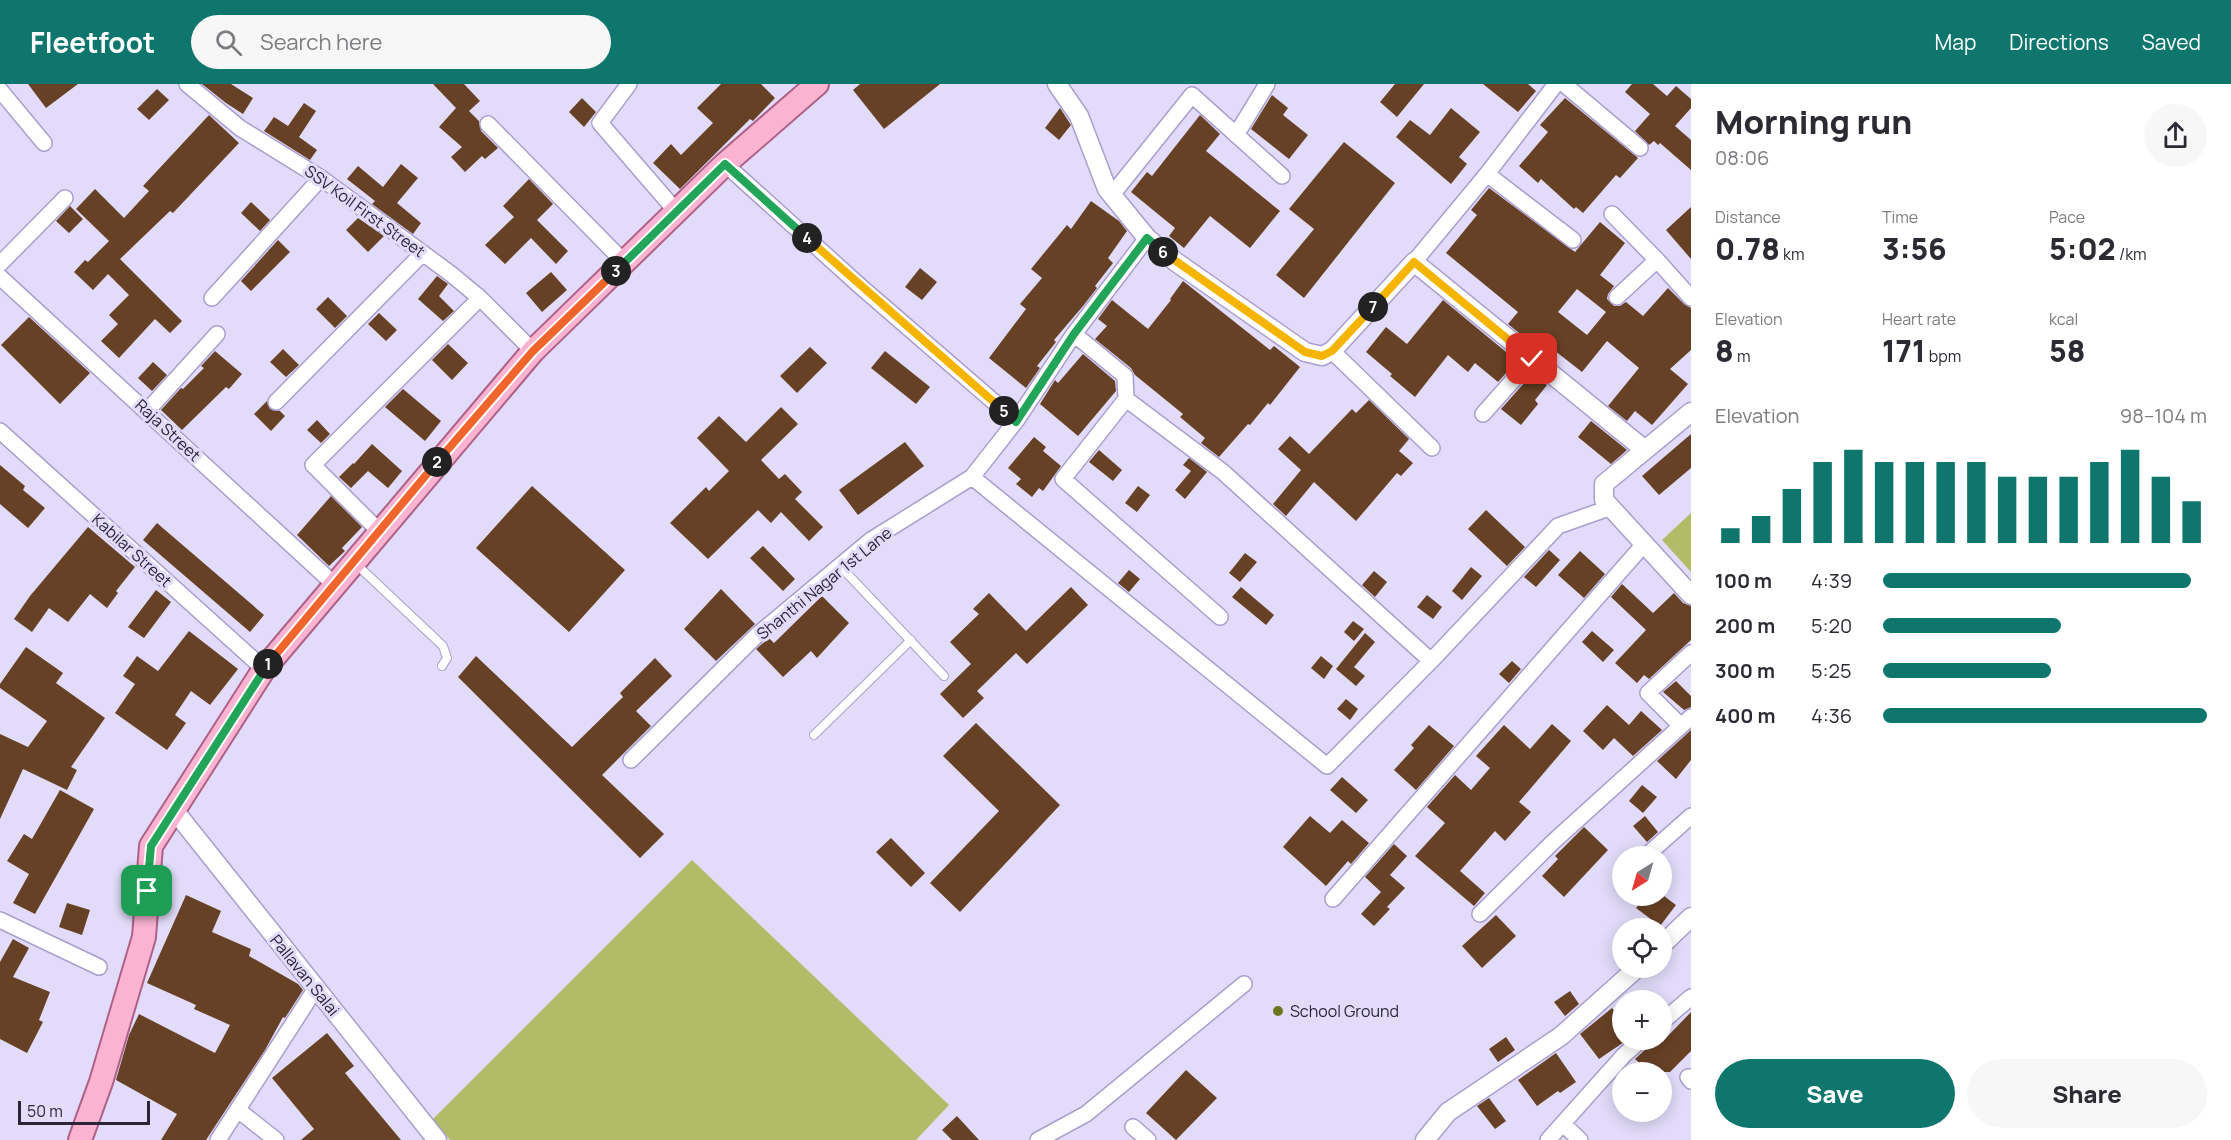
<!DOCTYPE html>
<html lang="en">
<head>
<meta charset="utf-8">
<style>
  body { margin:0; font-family:Manrope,sans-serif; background:#f7f7f7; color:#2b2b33; height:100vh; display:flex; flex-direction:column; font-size:22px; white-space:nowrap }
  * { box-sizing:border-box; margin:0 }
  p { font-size:20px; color:#7c7c81 }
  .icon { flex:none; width:33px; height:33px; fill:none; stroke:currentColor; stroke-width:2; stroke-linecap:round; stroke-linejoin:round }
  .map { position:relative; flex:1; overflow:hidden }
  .side { display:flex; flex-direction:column; background:#fff; width:540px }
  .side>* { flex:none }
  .needle { width:39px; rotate:217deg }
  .buttons { position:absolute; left:1612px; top:762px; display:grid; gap:12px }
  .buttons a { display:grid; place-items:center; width:60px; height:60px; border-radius:50%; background:#fff; box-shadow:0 3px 15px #0003; font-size:30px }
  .scale { position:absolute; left:18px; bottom:15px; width:132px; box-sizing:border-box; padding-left:6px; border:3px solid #2a2537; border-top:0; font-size:16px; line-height:21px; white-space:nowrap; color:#2a2537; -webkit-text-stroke:4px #e2dcfa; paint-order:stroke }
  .pin { position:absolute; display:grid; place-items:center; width:51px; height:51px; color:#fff; margin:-26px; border-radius:12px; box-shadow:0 3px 9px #0006 }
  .km { position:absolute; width:30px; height:30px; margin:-15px; border-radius:50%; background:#222; color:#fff; font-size:16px; line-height:30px; text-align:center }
  .round { display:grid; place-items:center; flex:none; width:63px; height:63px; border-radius:32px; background:#f7f7f7 }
  .summary { display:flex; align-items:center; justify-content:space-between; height:102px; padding:0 24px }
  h1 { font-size:33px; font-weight:800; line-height:45px }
  .figures { display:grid; grid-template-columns:repeat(3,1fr); gap:9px; height:102px; padding:6px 24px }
  .figures div { display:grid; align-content:center }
  .figures b { font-size:30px; font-weight:800 }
  .figures small { font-size:16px; font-weight:400 }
  .figures p { font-size:16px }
  .chart { height:168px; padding:12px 24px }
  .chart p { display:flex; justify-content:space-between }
  .chart svg { width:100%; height:108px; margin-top:6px; stroke:#0f766e; stroke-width:6 }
  .cta { display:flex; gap:12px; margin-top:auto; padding:12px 24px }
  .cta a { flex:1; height:69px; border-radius:36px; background:#0f766e; color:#fff; font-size:24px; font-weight:800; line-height:69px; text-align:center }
  .cta a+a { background:#f7f7f7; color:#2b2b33 }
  ul { padding:0 24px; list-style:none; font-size:20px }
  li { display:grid; grid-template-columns:96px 72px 1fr; align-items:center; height:45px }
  li i { height:15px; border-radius:8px; background:#0f766e }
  header { display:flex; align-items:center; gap:36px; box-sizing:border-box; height:84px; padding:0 30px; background:#0f766e; color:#fff }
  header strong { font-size:28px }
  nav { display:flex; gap:33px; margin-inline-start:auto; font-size:21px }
  .search { width:420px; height:54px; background:#f7f7f7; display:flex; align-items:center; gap:15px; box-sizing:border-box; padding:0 21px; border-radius:33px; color:#7c7c81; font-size:22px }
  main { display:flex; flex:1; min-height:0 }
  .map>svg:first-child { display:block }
  .green { fill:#b1bc69 }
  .building { fill:#674125; fill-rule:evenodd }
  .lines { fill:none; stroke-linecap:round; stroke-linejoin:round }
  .service-casing { stroke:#a99ecd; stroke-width:10 }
  .minor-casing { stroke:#a99ecd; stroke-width:18 }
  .tertiary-casing { stroke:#a99ecd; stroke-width:21 }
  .primary-casing { stroke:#af6087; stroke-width:26 }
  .service { stroke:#fff; stroke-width:8 }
  .minor { stroke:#fff; stroke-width:15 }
  .tertiary { stroke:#fff; stroke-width:18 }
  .primary { stroke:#fab3d1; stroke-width:22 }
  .split-1-casing { stroke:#fff; stroke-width:12 }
  .split-2-casing { stroke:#fff; stroke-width:12 }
  .split-3-casing { stroke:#fff; stroke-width:12 }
  .split-4-casing { stroke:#fff; stroke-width:12 }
  .split-5-casing { stroke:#fff; stroke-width:12 }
  .split-6-casing { stroke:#fff; stroke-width:12 }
  .split-7-casing { stroke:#fff; stroke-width:12 }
  .split-8-casing { stroke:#fff; stroke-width:12 }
  .split-1 { stroke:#22a559; stroke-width:8 }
  .split-2 { stroke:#f0652b; stroke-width:8 }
  .split-3 { stroke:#f0652b; stroke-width:8 }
  .split-4 { stroke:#22a559; stroke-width:8 }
  .split-5 { stroke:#f5b400; stroke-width:8 }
  .split-6 { stroke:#22a559; stroke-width:8 }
  .split-7 { stroke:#f5b400; stroke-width:8 }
  .split-8 { stroke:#f5b400; stroke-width:8 }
  .poi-dot { fill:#6c751f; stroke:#e2dcfa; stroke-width:2 }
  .labels { text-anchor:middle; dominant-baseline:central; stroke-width:6; stroke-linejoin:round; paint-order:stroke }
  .street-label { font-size:16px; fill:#2a2537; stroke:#e2dcfa }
  .poi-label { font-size:16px; fill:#2a2537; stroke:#e2dcfa; text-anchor:start }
</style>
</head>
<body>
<header>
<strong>Fleetfoot</strong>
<div class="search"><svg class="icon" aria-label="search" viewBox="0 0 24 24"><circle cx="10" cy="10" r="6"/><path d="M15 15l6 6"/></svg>Search here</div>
<nav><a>Map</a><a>Directions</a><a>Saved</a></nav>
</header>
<main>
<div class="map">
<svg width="1691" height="1056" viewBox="0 0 1691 1056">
  <rect width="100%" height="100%" fill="#e2dcfa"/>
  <path class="green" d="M1691,429v59l-29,-32z
    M692,776l257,245 -33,35h-466l-17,-21z"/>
  <path class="building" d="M28,0h50l-32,24z
    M202,0h29l22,14 -10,16 -17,-11z
    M433,0h31l16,17 -11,10 10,10 2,10 17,17 -13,11 -3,-3 -17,16 -14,-15 11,-10 -23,-20 17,-19z
    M721,0h40l14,14 -22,23 -3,-2 -70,70 -27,-26 18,-19 10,11 32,-32 -16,-15z
    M860,0h80l-56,45 -31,-39z
    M1395,0h29l-27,33 -17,-15z
    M1483,0h45l8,7 -18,21z
    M1632,0h21l14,12 9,-10 15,13v9l-16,18 16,14v30l-31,-27 -2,2 -4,-4 -5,4 -14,-14 15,-17 -25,-22z
    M157,5l12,11 -20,20 -12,-11z
    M1272,11l16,13 -5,7 25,20 -19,24 -38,-30z
    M582,14l14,14 -12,15 -15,-15z
    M1565,14l73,60 -18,20 -4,-3 -33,38 -7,-6 -2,2 -33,-30 -3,4 -19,-17 29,-34 -8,-7z
    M304,19l12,8 -17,26 18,13 -7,10 -46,-29 10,-14 14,9z
    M1060,24l11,17 -12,15 -14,-12z
    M1451,24l29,24 -21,25 8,7 -16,20 -55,-47 14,-17 20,15z
    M209,31l30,28 -66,70 -3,-2 -50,48 62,62 -12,12 -15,-14 -36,39 -18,-17 17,-17 -9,-9 20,-20 -21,-21 -15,16 -19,-18 11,-12 3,2 21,-21 -33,-32 19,-20 29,29 25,-27 -6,-5z
    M1200,31l20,19 -14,17 74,60 -30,37 -40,-32 -26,32 -15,-12 6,-8 -44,-36 16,-20 5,4z
    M1344,58l51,41 -91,115 -28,-23 38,-46 -25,-20z
    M401,80l17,14 -21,25 24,20 -8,11 -41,-30 3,-3 -28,-22 11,-13 25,21z
    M529,95l24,25 -16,16 31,31 -12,13 -25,-26 -26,26 -20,-19 29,-28 -11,-11z
    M1489,104l86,64 25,-30 25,21 -25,32 14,11 -6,8 -1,5 7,7h6l6,-4 17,14 25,-28 16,16 7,4v42l-21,19 18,15 -36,41 -17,-14 -8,10 -19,-15 31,-38 -32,-27 -25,31 -46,-36 -5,7 -23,-19 10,-12 -72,-59 31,-38 -6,-5zM1577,205l29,23 -19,23 -29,-23z
    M1091,117l28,20 8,10 -19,27 5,5 -18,23 2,2 -14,18 -29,34 2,2 -19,24 3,2 -14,20 -37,-30 37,-49 -6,-5 22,-26 -11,-9 36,-44 4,4z
    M251,118l19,18 -10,11 -19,-18z
    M70,122l13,13 -14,14 -13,-12z
    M1691,123v52l-25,-29z
    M358,134l26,18 -16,16 -22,-22z
    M278,156l12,12 -39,39 -10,-10z
    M920,184l17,14 -15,18 -17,-13z
    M551,188l16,18 -25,22 -16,-19z
    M437,192l11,8 -9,12 15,15 -11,10 -25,-22z
    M1183,197l87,69 4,-4 26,21 -30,38 -2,-2 -18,22 -2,-1 -29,33 -18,-14 4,-5 -25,-21 3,-3 -48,-39 -4,-7 -36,-29 12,-13 -9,-7 14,-19 36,29 23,-29 -1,-1z
    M328,213l19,19 -12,12 -19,-19z
    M1443,216l74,61 -19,21 -23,-19 -7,9 -20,-17 -33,42 -25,-21 2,-2 -26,-22 20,-25 21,17z
    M379,229l18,17 -11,11 -18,-17z
    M29,233l61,56 -30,31 -59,-59z
    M448,260l20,19 -16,17 -20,-20z
    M810,263l17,16 -30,30 -17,-17z
    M283,265l16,16 -13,12 -16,-15z
    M215,267l27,23 -13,15 -3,-2 -44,43 -21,-20 20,-22 2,1 21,-21 -3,-2z
    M885,267l45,36 -14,17 -45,-36z
    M1083,270l32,27 1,10 -38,45 -38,-32 15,-24 3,3z
    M153,278l14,13 -15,16 -14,-13z
    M1533,289l14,12 -12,15 3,4 -17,21 -20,-16z
    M403,305l38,32 -16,20 -40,-34z
    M1369,316l40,39 -10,12 14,12 -12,13 -4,-3 -41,48 -42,-39 -28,34 -13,-12 28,-34 -23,-21 12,-13 19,18 43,-45 4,4z
    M267,317l3,8 10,2 5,5 -14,15 -17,-17z
    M781,323l17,17 -37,36 18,19 6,-5 17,18 -7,7 28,28 -14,14 -28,-29 -10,11 -13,-13 -50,49 -38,-36 36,-36 3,4 20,-20 -32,-33 22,-22 27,26z
    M317,336l13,14 -9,9 -14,-13z
    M1591,337l36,29 -16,14 -33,-27z
    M1691,350v34l-32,27 -17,-19z
    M1034,353l12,10 -3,4 18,15 -18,25 -4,-3 -7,9 -16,-13 5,-5 -13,-11z
    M905,358l19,24 -66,49 -19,-25z
    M372,360l30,27 -14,17 -20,-17 -17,17 -12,-11 14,-14 1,1z
    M1099,366l23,20 -9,11 -24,-19z
    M1189,374l18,14 -22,27 -10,-9 16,-19 -8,-6z
    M0,381l25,21 -2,4 22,18 -17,20 -28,-24z
    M532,402l93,84 -56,62 -93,-84z
    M1138,402l12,9 -13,17 -12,-9z
    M331,412l31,31 -20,21 3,3 -16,15 -32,-31z
    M1486,426l39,37 -18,19 -39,-37z
    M157,439l107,92 -14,17 -107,-92z
    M88,443l47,40 -19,24 2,2 -11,15 -17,-14 -22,28 -19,-14 -17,24 -18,-13 16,-23z
    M763,462l32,33 -12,12 -33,-33z
    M1549,466l11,10 -24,27 -12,-10z
    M1580,467l25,23 -21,24 -26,-23z
    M1245,469l12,9 -17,20 -11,-9z
    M1471,483l11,9 -20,24 -10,-9z
    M1129,486l11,9 -11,13 -11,-9z
    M1374,487l13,11 -12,15 -13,-12z
    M1622,500l31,29 21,-20 9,10 8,3v34l-42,39 -5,-4 -7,8 -22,-20 31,-33 -35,-33z
    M1071,503l17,18 -61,59 -11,-11 -39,38 7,7 -21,20 -23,-24 31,-30 -21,-22 29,-28 -6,-5 16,-16 37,38z
    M1241,503l33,28 -8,10 -34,-28z
    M721,505l34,35 -39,37 -32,-32z
    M156,506l15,12 -27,36 -16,-11z
    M1427,511l15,12 -9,12 -16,-12z
    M822,512l27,27 -32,35 -6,-7 -28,26 -27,-28 13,-11 5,5z
    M1353,537l11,8 -10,12 -10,-9z
    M189,547l49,38 -28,36 -19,-14 -16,24 11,8 -19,27 -52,-37 20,-29 -12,-8 14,-20 21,15z
    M1592,547l22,19 -11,12 -21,-20z
    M1365,549l10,9 -21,25 11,9 -9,10 -20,-17z
    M26,563l37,26 -7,10 49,35 -34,49 6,3 -10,20 -44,-21 -23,50v-85l28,13 19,-26 -47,-33v-4z
    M476,572l96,91 51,-50 -3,-4 35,-35 17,18 -36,35 15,15 -49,49 62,59 -24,24 -182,-181z
    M1321,572l12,10 -9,13 -13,-11z
    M1512,577l9,8 -12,14 -10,-9z
    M1676,597l15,15v11l-7,3 -21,-18z
    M1346,615l12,10 -8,11 -13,-11z
    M1607,621l22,20 12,-14 21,19 -29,26 -19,-18 -11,12 -20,-19z
    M976,639l84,82 -100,107 -30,-29 69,-72 -56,-55z
    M1552,640l19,17 -52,61 12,10 -26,29 -10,-10 -35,40 25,22 -11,13 -59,-50 30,-33 -18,-16 28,-32 16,15 19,-22 -14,-12 28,-31 26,24z
    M1429,641l25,21 -38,44 -22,-20 20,-22 -3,-3z
    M1691,646v30l-15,19 -19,-18z
    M1342,693l26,23 -12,13 -26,-23z
    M1642,701l15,12 -14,16 -14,-12z
    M60,706l34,19 -59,105 -22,-11 16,-29 -22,-13 17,-27 8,5z
    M1310,732l20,17 12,-13 27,23 -18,21 -3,-3 -22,25 -43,-39z
    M1645,732l13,16 -11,10 -14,-16z
    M1584,743l24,23 -44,47 -22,-21 16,-17 -3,-3z
    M891,754l34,35 -14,14 -35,-35z
    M1394,760l13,12 -17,19 15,13 -18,19 3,2 -16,17 -13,-12 20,-22 -16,-15z
    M186,811l35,16 -9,21 39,17 -2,7 49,28 5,6 -18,28 -2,-1 -18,33 -59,90h-45l16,-26 -61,-34 13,-45 10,-21 76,39 15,-28 -36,-16 2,-4 -49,-22z
    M1646,812h18l12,9 -16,21 -24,-18z
    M67,819l23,7 -8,25 -23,-8z
    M1496,831l20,21 -34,32 -20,-22z
    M13,855l16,9 -16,29 37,15 -11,28 4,2 -16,31 -27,-14v-77z
    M1570,907l9,13 -14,12 -11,-14z
    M1612,924l11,14v18h4l-28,19 -19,-25z
    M1691,928v39l-21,21h-21l-14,-13 13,-12 3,-7h13z
    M327,949l27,33 -9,7 56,67h-100l13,-11 -42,-51z
    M1506,953l9,13 -17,12 -9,-13z
    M1556,969l20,29 -16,11 -2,-2 -21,15 -19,-26z
    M1186,986l31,28 -41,42 -30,-27z
    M1489,1014l17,23 -11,8 -18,-23z
    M957,1032l22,24h-27l-10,-10z"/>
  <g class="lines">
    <g class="service-casing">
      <path id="service" d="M355,479l88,83 4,12 -5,8
        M840,482l104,110
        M814,651l97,-95"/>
    </g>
    <g class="minor-casing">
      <path id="minor" d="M187,0l53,44 81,50 130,96 29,24 53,53
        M629,0l-29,39 76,88
        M1564,0l76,64
        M0,6l44,53
        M488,40l137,139
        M1236,51l31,-51
        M725,80l135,122 156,135
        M1487,90l86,66
        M1111,112l81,-101 90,81
        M1612,130l45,46
        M1414,178l73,-88 69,-90
        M0,180l65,-66
        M0,193l335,308
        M1617,213l40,-37 34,38
        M212,214l109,-120
        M1074,250l51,42 1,23 -63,80 157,138
        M1332,267l100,97
        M1126,315l97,73 208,189
        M276,318l147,-149
        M147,327l70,-77
        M1483,330l49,-55
        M0,347l264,238
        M972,393l355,289 104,-105 127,-135 51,-18
        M379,447l-66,-66 167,-167
        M1681,642l-33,-33 43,-40
        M631,676l125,-124 115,-96 101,-63 44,-56 58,-87 73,-96
        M1646,772l45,-40
        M1333,815l312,-356
        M1480,830l73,-72 138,-125
        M0,836l99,47
        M1662,938l29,-25
        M1688,993l3,4
        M238,1026l38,30
        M1563,1040l17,16
        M1133,1043l15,13
        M218,1056l98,-152
        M1038,1056l48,-26 158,-130
        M1548,1056l76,-85 17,-15"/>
    </g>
    <g class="tertiary-casing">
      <path id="tertiary" d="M1057,0l22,32 28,73 40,49 29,24 129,90 17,4 10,-5 82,-89 231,188
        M1691,328l-87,72v16l87,95
        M174,726l263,330
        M1662,861l29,-28
        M1425,1056l23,-28 113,-76 76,-68"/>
    </g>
    <g class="primary-casing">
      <path id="primary" d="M80,1056l21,-58 43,-145 7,-91 113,-177 269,-318 192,-187 92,-80"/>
    </g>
    <use href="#service" class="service"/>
    <use href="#minor" class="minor"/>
    <use href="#tertiary" class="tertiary"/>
    <use href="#primary" class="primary"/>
  </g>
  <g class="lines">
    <g class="split-1-casing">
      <path id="split-1" d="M147,807l4,-45 117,-182"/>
    </g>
    <g class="split-2-casing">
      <path id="split-2" d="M268,580l169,-202"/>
    </g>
    <g class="split-3-casing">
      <path id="split-3" d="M437,378l96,-111 83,-80"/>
    </g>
    <g class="split-4-casing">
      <path id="split-4" d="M616,187l109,-107 82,74"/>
    </g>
    <g class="split-5-casing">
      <path id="split-5" d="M807,154l197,173"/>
    </g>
    <g class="split-6-casing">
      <path id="split-6" d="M1004,327l12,11 58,-88 73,-96 16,14"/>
    </g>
    <g class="split-7-casing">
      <path id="split-7" d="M1163,168l142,100 17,4 10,-5 41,-44"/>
    </g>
    <g class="split-8-casing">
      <path id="split-8" d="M1373,223l41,-45 118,97"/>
    </g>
    <use href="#split-1" class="split-1"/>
    <use href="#split-2" class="split-2"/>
    <use href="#split-3" class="split-3"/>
    <use href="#split-4" class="split-4"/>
    <use href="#split-5" class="split-5"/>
    <use href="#split-6" class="split-6"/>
    <use href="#split-7" class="split-7"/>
    <use href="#split-8" class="split-8"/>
  </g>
  <circle class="poi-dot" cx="1278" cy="927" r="6"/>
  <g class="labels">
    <g class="street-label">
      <text transform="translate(365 127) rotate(36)">SSV Koil First Street</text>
      <text transform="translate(168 346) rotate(43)">Raja Street</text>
      <text transform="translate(132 466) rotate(42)">Kabilar Street</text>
      <text transform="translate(824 499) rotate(-39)">Shanthi Nagar 1st Lane</text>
      <text transform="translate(305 891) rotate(51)">Pallavan Salai</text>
    </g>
    <g class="poi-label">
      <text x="1290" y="927">School Ground</text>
    </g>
  </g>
</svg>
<div class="buttons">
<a><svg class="needle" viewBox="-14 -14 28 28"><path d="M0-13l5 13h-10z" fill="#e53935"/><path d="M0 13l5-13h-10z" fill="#7c7c81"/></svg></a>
<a><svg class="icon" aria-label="locate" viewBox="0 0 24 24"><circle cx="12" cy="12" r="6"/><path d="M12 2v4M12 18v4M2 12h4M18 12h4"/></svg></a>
<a>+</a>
<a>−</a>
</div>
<div class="scale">50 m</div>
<div class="pin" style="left:147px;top:807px;background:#1e9e55"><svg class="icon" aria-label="arrive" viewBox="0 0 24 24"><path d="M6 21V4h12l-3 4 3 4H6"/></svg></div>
<div class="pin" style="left:1532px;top:275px;background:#d93025"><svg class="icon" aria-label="check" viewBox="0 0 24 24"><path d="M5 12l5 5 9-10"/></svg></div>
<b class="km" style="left:268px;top:580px">1</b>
<b class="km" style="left:437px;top:378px">2</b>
<b class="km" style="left:616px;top:187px">3</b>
<b class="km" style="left:807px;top:154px">4</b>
<b class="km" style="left:1004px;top:327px">5</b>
<b class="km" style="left:1163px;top:168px">6</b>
<b class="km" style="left:1373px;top:223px">7</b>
</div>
<section class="side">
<div class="summary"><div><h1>Morning run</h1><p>08:06</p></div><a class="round"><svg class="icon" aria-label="share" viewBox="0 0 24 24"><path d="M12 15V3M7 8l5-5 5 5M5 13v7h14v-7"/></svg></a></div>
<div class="figures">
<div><p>Distance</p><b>0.78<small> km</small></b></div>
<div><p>Time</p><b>3:56</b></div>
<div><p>Pace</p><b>5:02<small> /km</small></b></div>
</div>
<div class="figures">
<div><p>Elevation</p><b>8<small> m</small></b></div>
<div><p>Heart rate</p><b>171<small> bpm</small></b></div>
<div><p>kcal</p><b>58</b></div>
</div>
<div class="chart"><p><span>Elevation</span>98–104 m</p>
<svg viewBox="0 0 160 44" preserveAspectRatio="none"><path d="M5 44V38M15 44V33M25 44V22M35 44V11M45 44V6M55 44V11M65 44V11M75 44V11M85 44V11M95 44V17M105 44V17M115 44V17M125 44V11M135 44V6M145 44V17M155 44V27"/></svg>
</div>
<ul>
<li><b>100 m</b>4:39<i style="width:95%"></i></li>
<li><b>200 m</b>5:20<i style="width:55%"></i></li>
<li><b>300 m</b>5:25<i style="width:52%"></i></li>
<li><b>400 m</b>4:36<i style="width:100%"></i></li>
</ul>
<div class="cta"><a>Save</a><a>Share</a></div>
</section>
</main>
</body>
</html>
